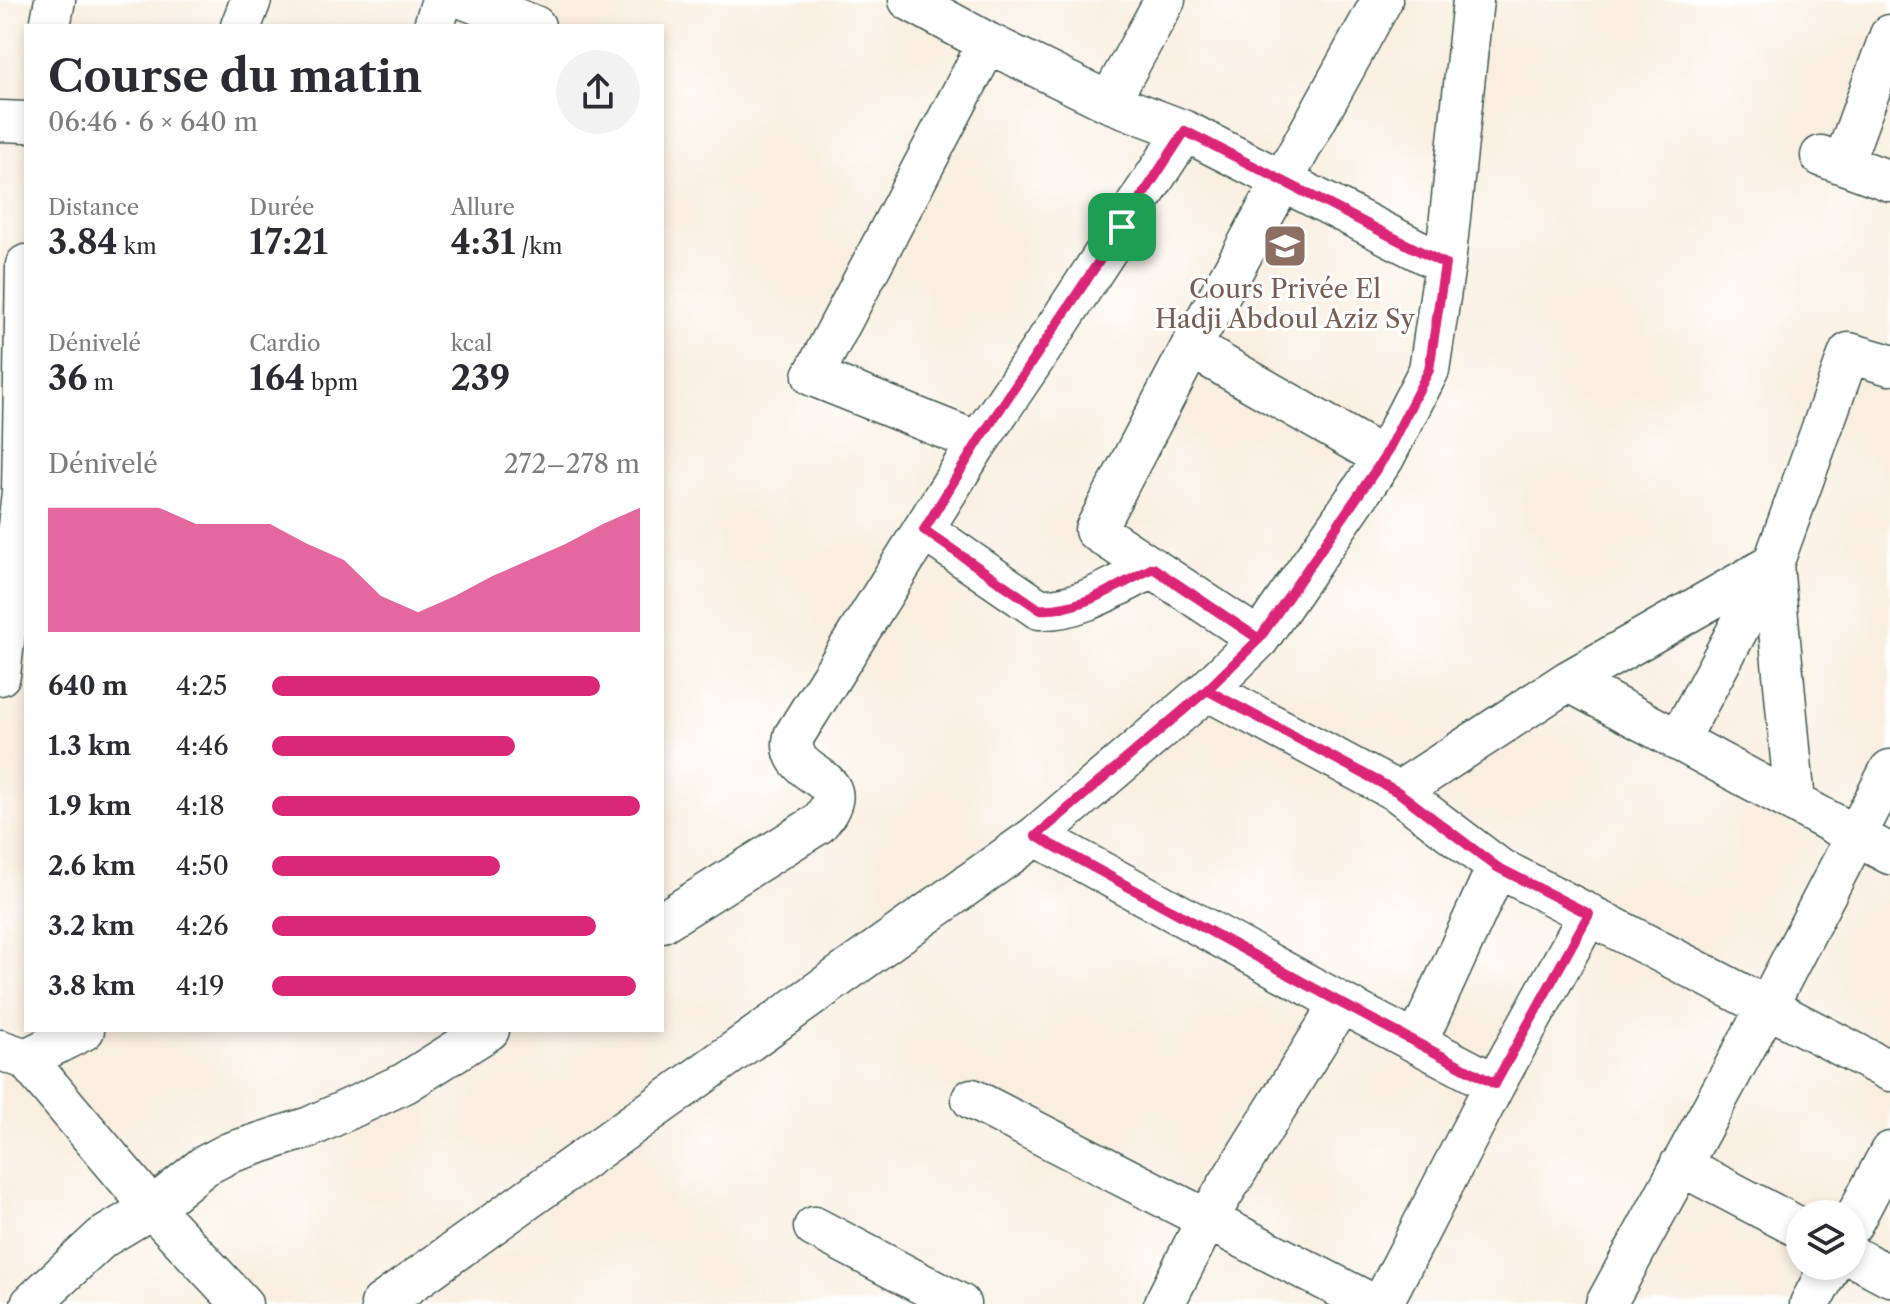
<!DOCTYPE html>
<html lang="fr">
<head>
<meta charset="utf-8">
<style>
  body { margin:0; font-family:"Libre Caslon Text",serif; background:#f2f2f3; color:#2b2b33; height:100vh; display:flex; flex-direction:column; font-size:30px; white-space:nowrap }
  * { box-sizing:border-box; margin:0 }
  p { font-size:26px; color:#7c7c81 }
  .icon { flex:none; width:44px; height:44px; fill:none; stroke:currentColor; stroke-width:2; stroke-linecap:round; stroke-linejoin:round }
  .map { position:relative; flex:1; overflow:hidden }
  .side { position:absolute; left:24px; top:24px; width:640px; height:1008px; display:flex; flex-direction:column; background:#fff; border-radius:0px; box-shadow:0 4px 12px #0003 }
  .side>* { flex:none }
  .controls { position:absolute; left:1786px; top:1200px; display:grid; gap:16px }
  .controls a { display:grid; place-items:center; width:80px; height:80px; border-radius:50%; background:#fff; box-shadow:0 4px 12px #0003; font-size:40px }
  .pin { position:absolute; display:grid; place-items:center; width:68px; height:68px; color:#fff; margin:-34px; border-radius:16px; box-shadow:0 4px 12px #0006 }
  .round { display:grid; place-items:center; flex:none; width:84px; height:84px; border-radius:42px; background:#f2f2f3 }
  .summary { display:flex; align-items:center; justify-content:space-between; height:136px; padding:0 24px }
  h1 { font-size:44px; font-weight:800; line-height:60px }
  .figures { display:grid; grid-template-columns:repeat(3,1fr); gap:12px; height:136px; padding:8px 24px }
  .figures div { display:grid; align-content:center }
  .figures b { font-size:34px; font-weight:800 }
  .figures small { font-size:22px; font-weight:400 }
  .figures p { font-size:22px }
  .chart { height:224px; padding:16px 24px }
  .chart p { display:flex; justify-content:space-between }
  .chart svg { width:100%; height:144px; margin-top:8px; fill:#db2777; opacity:.7 }
  ul { padding:0 24px; list-style:none; font-size:26px }
  li { display:grid; grid-template-columns:128px 96px 1fr; align-items:center; height:60px }
  li i { height:20px; border-radius:10px; background:#db2777 }
  .map>svg:first-child { display:block }
  .lines { fill:none; stroke-linecap:round; stroke-linejoin:round }
  .minor-casing { stroke:#40584e; stroke-width:43 }
  .minor { stroke:#fff; stroke-width:40 }
  .route-casing { stroke:#fff; stroke-width:16 }
  .route { stroke:#db2777; stroke-width:10 }
  .labels { text-anchor:middle; dominant-baseline:central; stroke-width:6; stroke-linejoin:round; paint-order:stroke }
  .education-label { font-size:26px; fill:#785e54; stroke:#fff }
</style>
</head>
<body>
<div class="map">
<svg width="1890" height="1304" viewBox="0 0 1890 1304">
  <rect width="100%" height="100%" fill="#fff"/>
  <filter id="ink" filterUnits="userSpaceOnUse"><feTurbulence type="fractalNoise" baseFrequency=".0125" numOctaves="2"/><feDisplacementMap in="SourceGraphic" scale="16" xChannelSelector="R" yChannelSelector="G"/><feConvolveMatrix kernelMatrix="1 2 1 2 8 2 1 2 1" color-interpolation-filters="sRGB"/></filter>
  <filter id="wash" filterUnits="userSpaceOnUse"><feTurbulence type="fractalNoise" baseFrequency=".006" numOctaves="4" result="noise"/><feDisplacementMap in="SourceGraphic" scale="32" xChannelSelector="R" yChannelSelector="G"/><feGaussianBlur stdDeviation="1.8" result="paint"/><feColorMatrix in="noise" values="0 0 0 0 0 0 0 0 0 0 0 0 0 0 0 0 0 1.4 0 .05"/><feComposite in="paint" operator="in"/></filter>
  <g filter="url(#wash)">
    <rect width="100%" height="100%" fill="#f9eedf"/>
  </g>
  <g filter="url(#ink)">
    <g class="lines">
      <g class="minor-casing">
        <path id="minor" d="M467,0l68,26
          M909,0l79,43 121,59 76,29 260,133
          M50,26l5,-26
          M241,26l10,-26
          M434,26l8,-26
          M1109,102l56,-102
          M0,121l26,1
          M1821,156l69,25
          M1843,164l47,-129
          M1191,347l193,111
          M978,442l-165,-66 175,-333
          M924,530l115,79c40,2 78,-24 114,-41
          M1773,564l22,239
          M1259,639l-164,-109 96,-183 191,-347
          M0,675l22,-182 4,-228
          M1568,681l322,173
          M1207,690l191,102 99,75 393,204
          M1678,741l95,-177 76,-211 41,12
          M1398,792l170,-111 205,-117
          M1036,836l305,167 154,81
          M662,922l156,-98c47,-53 -35,-41 -24,-88l184,-294 81,-119 126,-192
          M1417,1042l80,-175
          M0,1050l26,9 126,149 90,96
          M26,1059l58,-29
          M972,1099l400,205
          M1680,1165l120,63
          M1852,1224l38,-72
          M814,1227l146,77
          M1852,1256l38,20
          M31,1304l71,-66 50,-30 52,-42 25,-13 81,-26 95,-44 84,-53
          M381,1304l655,-468 171,-146 52,-51 125,-181 45,-88 16,-106 28,-264
          M1164,1304l43,-85 134,-216
          M1382,1304l113,-220 94,-170
          M1606,1304l160,-295 124,-239
          M1810,1304l20,-38"/>
      </g>
      <use href="#minor" class="minor"/>
    </g>
  </g>
  <g class="lines" filter="url(#ink)">
    <g class="route-casing">
      <path id="route" d="M1122,227l-144,215 -54,88 115,79c40,3 79,-24 114,-41l106,71 -52,51 191,102 99,75 92,47 -94,170 -154,-81 -305,-167 171,-146 52,-51 125,-181 45,-88 16,-106 -260,-133 -63,96"/>
    </g>
    <use href="#route" class="route"/>
  </g>
  <defs>
    <g id="school-square" transform="scale(2.3)"><rect x="-9" y="-9" width="18" height="18" rx="4" fill="#8d6e63" stroke="#fff"/><path d="M0-5L7-2L0 1L-7-2ZM-4 1L0 2.5L4 1V4Q0 6-4 4Z" fill="#fff"/></g>
  </defs>
  <g fill-rule="evenodd">
    <use href="#school-square" x="1285" y="246"/>
  </g>
  <g class="labels">
    <g class="education-label">
      <text x="1285" y="289">Cours Privée El<tspan x="1285" dy="30">Hadji Abdoul Aziz Sy</tspan></text>
    </g>
  </g>
</svg>
<div class="controls">
<a><svg class="icon" aria-label="layers" viewBox="0 0 24 24"><path d="M12 4l9 5-9 5-9-5zM3 14l9 5 9-5"/></svg></a>
</div>
<div class="pin" style="left:1122px;top:227px;background:#1e9e55"><svg class="icon" aria-label="arrive" viewBox="0 0 24 24"><path d="M6 21V4h12l-3 4 3 4H6"/></svg></div>
<section class="side">
<div class="summary"><div><h1>Course du matin</h1><p>06:46 · 6 × 640 m</p></div><a class="round"><svg class="icon" aria-label="share" viewBox="0 0 24 24"><path d="M12 15V3M7 8l5-5 5 5M5 13v7h14v-7"/></svg></a></div>
<div class="figures">
<div><p>Distance</p><b>3.84<small> km</small></b></div>
<div><p>Durée</p><b>17:21</b></div>
<div><p>Allure</p><b>4:31<small> /km</small></b></div>
</div>
<div class="figures">
<div><p>Dénivelé</p><b>36<small> m</small></b></div>
<div><p>Cardio</p><b>164<small> bpm</small></b></div>
<div><p>kcal</p><b>239</b></div>
</div>
<div class="chart"><p><span>Dénivelé</span>272–278 m</p>
<svg viewBox="0 0 160 44" preserveAspectRatio="none"><path d="M0 44V6L10 6L20 6L30 6L40 11L50 11L60 11L70 17L80 22L90 33L100 38L110 33L120 27L130 22L140 17L150 11L160 6V44z"/></svg>
</div>
<ul>
<li><b>640 m</b>4:25<i style="width:89%"></i></li>
<li><b>1.3 km</b>4:46<i style="width:66%"></i></li>
<li><b>1.9 km</b>4:18<i style="width:100%"></i></li>
<li><b>2.6 km</b>4:50<i style="width:62%"></i></li>
<li><b>3.2 km</b>4:26<i style="width:88%"></i></li>
<li><b>3.8 km</b>4:19<i style="width:99%"></i></li>
</ul>
</section>
</div>
</body>
</html>
